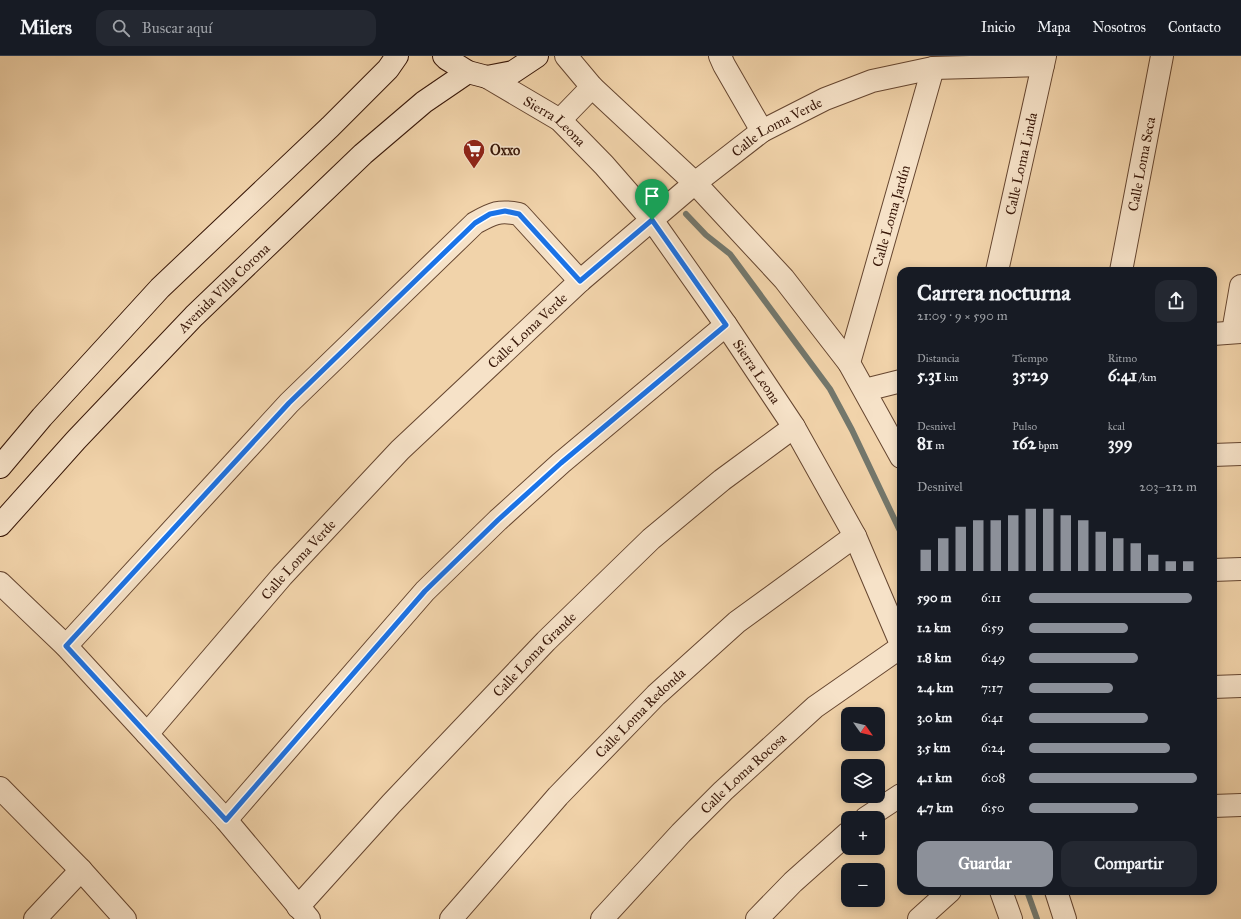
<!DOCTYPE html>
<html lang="es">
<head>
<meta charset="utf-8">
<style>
  body { margin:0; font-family:"IM FELL Great Primer",serif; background:#242831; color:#f1f3f6; height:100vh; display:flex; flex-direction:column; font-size:15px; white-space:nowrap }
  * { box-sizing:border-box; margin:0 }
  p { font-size:13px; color:#9ea1a6 }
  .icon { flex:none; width:22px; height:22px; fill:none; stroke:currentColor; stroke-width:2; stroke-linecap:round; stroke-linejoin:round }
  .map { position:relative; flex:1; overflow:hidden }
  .drawer { position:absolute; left:897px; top:211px; width:320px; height:628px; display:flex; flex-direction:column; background:#171b24; border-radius:12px; box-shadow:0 2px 10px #0003 }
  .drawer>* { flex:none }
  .needle { width:26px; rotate:124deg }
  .tools { position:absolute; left:841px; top:651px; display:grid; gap:8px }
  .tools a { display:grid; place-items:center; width:44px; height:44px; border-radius:8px; background:#171b24; box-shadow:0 2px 10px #0003; font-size:20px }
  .pin { position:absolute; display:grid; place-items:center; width:34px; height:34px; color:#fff; margin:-41px -17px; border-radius:50% 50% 50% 0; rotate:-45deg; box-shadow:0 0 4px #0007 }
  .pin .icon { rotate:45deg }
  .round { display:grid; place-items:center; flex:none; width:42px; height:42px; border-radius:12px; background:#242831 }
  .head { display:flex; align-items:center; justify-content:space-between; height:68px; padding:0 20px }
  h1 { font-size:22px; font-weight:700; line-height:30px }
  .figures { display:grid; grid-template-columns:repeat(3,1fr); gap:6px; height:68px; padding:4px 20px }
  .figures div { display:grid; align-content:center }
  .figures b { font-size:17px; font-weight:700 }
  .figures small { font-size:11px; font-weight:400 }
  .figures p { font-size:11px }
  .chart { height:112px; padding:8px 20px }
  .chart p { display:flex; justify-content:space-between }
  .chart svg { width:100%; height:72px; margin-top:4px; stroke:#8c9099; stroke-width:6 }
  .primary-button { display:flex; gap:8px; margin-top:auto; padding:8px 20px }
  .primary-button a { flex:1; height:46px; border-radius:12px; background:#8c9099; color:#fff; font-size:16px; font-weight:700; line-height:46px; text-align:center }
  .primary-button a+a { background:#242831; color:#f1f3f6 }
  ul { padding:0 20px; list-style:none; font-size:13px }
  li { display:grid; grid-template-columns:64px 48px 1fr; align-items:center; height:30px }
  li i { height:10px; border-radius:5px; background:#8c9099 }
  header { display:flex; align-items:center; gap:24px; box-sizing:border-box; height:56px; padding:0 20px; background:#171b24; border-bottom:1px solid #363941 }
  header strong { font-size:19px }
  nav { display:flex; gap:22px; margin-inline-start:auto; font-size:14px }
  .search { width:280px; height:36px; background:#242831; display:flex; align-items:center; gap:10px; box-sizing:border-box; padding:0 14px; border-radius:12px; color:#9ea1a6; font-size:15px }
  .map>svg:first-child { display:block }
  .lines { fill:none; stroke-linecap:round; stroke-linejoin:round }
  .stream { stroke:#73776c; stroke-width:6 }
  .street-casing { stroke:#664630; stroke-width:24 }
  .secondary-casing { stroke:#381708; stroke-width:24 }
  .street { stroke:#f6e2c8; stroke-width:22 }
  .secondary { stroke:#f6e2c8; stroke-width:22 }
  .route-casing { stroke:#fff; stroke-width:8 }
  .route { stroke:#1a73e8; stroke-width:5 }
  .labels { text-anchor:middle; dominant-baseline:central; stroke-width:3.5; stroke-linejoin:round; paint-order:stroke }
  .street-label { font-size:14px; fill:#381708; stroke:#f6e2c8 }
  .poi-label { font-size:14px; font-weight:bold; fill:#381708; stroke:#f6e2c8; text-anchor:start }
</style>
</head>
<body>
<header>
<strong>Milers</strong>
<div class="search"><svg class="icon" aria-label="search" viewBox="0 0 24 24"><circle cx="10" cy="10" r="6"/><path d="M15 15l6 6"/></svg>Buscar aquí</div>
<nav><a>Inicio</a><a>Mapa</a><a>Nosotros</a><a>Contacto</a></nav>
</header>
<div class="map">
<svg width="1241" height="863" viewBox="0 0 1241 863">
  <rect width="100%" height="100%" fill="#f1d3aa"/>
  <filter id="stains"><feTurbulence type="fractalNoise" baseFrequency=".005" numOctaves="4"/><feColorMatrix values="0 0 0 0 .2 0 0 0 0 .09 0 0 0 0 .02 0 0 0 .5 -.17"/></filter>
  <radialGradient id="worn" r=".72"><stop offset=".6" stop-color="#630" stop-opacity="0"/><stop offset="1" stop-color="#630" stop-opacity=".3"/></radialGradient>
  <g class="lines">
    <path class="stream" d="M686,158l20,21 24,19 100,135 22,41 49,103
      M1027,835l10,28"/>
    <g class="street-casing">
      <g id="street">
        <path d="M566,0l26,31 103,96 89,96 65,84 52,94"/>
        <path d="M720,0l4,9 38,66"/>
        <path id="s1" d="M487,21l73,43 44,45 48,55 74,105 68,102 61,109 46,108"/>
        <path d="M560,64l32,-33"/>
        <path id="s2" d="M997,215l48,-215"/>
        <path id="s3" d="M1121,215l41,-215"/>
        <path d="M1233,276l8,-46"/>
        <path d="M1213,278l28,-2"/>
        <path id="s4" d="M849,307l84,-295"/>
        <path d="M865,334l36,-9"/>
        <path d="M1213,399l28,-1"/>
        <path d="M1213,514l28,-1"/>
        <path d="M0,527l66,63 81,88 79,86 83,99"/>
        <path d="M66,590l223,-243 186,-180c18,-10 24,-13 44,-9l61,67"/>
        <path d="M1213,631l28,-1"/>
        <path id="s5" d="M147,678l135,-158 118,-126 180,-169 115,-98 67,-52 63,-32 47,-18 61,-13 110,-3"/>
        <path d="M0,732l81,82 44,49"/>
        <path d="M1213,750l28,-1"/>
        <path d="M866,762l35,-23"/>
        <path d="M226,764l199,-229 73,-71 63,-57 165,-138"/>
        <path d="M1001,835l10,28"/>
        <path d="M1056,835l9,28"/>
        <path id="s6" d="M298,851l93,-103 155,-163 105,-102 71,-59 72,-53"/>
        <path d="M35,863l46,-49"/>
        <path id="s7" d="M451,863l107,-123 98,-101 81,-73 118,-86"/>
        <path id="s8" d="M602,863l79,-86 42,-42 92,-84 86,-60"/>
        <path d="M757,863l36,-37 55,-49"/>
        <path d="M919,863l31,-28"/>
      </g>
    </g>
    <g class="secondary-casing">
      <g id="secondary">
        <path d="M444,0l3,3 21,13 19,5 26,-5 24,-16"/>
        <path d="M0,411l42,-50 118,-129 170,-161 58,-58 9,-13"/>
        <path id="s9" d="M0,469l76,-85 118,-124 169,-162 61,-52 44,-30"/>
      </g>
    </g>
    <use href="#street" class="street"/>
    <use href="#secondary" class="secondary"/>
  </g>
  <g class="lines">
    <g class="route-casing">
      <path id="route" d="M505,155l14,3 61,67 72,-61 74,105 -165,138 -63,57 -73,71 -199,229 -160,-174 223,-243 186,-180 15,-9z"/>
    </g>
    <use href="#route" class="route"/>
  </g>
  <defs>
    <g id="supermarket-pin" transform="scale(1.15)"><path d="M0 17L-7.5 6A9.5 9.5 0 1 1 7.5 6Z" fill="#8f2418" stroke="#f6e2c8"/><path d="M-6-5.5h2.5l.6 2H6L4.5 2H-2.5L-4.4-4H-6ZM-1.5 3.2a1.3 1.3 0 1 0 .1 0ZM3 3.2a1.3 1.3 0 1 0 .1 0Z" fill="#fff"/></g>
  </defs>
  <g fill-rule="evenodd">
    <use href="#supermarket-pin" x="474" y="94"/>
  </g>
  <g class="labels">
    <g class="street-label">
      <text stroke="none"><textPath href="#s1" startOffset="81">Sierra Leona</textPath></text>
      <text stroke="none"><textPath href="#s5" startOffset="878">Calle Loma Verde</textPath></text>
      <text stroke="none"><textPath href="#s2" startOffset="110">Calle Loma Linda</textPath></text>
      <text stroke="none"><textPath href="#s3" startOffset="109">Calle Loma Seca</textPath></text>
      <text stroke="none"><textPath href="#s4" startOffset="153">Calle Loma Jardín</textPath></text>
      <text stroke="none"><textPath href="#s9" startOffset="326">Avenida Villa Corona</textPath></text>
      <text stroke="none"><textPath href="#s5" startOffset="555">Calle Loma Verde</textPath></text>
      <text stroke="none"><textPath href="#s1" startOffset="405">Sierra Leona</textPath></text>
      <text stroke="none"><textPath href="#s5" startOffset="231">Calle Loma Verde</textPath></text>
      <text stroke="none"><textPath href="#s6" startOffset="346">Calle Loma Grande</textPath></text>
      <text stroke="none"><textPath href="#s7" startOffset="280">Calle Loma Redonda</textPath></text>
      <text stroke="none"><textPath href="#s8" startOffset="203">Calle Loma Rocosa</textPath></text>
    </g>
    <g class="poi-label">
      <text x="490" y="94">Oxxo</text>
    </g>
  </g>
  <rect width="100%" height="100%" filter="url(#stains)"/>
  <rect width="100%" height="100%" fill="url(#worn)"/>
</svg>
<div class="tools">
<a><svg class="needle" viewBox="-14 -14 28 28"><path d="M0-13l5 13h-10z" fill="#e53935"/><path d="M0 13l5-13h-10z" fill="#9ea1a6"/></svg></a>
<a><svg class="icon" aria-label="layers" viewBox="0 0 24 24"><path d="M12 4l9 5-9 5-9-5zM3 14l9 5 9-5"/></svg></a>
<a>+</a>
<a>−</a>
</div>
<div class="pin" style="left:652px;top:164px;background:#1e9e55"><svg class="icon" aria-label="arrive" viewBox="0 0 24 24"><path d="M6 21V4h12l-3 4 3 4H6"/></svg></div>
<section class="drawer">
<div class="head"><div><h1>Carrera nocturna</h1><p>21:09 · 9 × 590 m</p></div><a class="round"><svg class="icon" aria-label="share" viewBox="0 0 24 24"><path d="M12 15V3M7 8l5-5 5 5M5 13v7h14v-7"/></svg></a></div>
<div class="figures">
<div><p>Distancia</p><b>5.31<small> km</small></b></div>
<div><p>Tiempo</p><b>35:29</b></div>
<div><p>Ritmo</p><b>6:41<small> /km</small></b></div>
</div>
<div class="figures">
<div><p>Desnivel</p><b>81<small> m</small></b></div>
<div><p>Pulso</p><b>162<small> bpm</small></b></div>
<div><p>kcal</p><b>399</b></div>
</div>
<div class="chart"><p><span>Desnivel</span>203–212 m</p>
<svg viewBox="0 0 160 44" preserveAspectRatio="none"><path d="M5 44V31M15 44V24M25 44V17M35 44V13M45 44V13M55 44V10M65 44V6M75 44V6M85 44V10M95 44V13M105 44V20M115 44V24M125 44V27M135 44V34M145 44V38M155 44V38"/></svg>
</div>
<ul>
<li><b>590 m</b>6:11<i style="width:97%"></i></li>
<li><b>1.2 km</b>6:59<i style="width:59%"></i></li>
<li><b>1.8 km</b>6:49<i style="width:65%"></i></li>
<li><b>2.4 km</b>7:17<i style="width:50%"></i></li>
<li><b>3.0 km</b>6:41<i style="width:71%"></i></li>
<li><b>3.5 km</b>6:24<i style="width:84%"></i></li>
<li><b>4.1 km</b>6:08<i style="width:100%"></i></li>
<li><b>4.7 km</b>6:50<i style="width:65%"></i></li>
</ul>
<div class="primary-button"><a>Guardar</a><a>Compartir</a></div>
</section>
</div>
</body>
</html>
